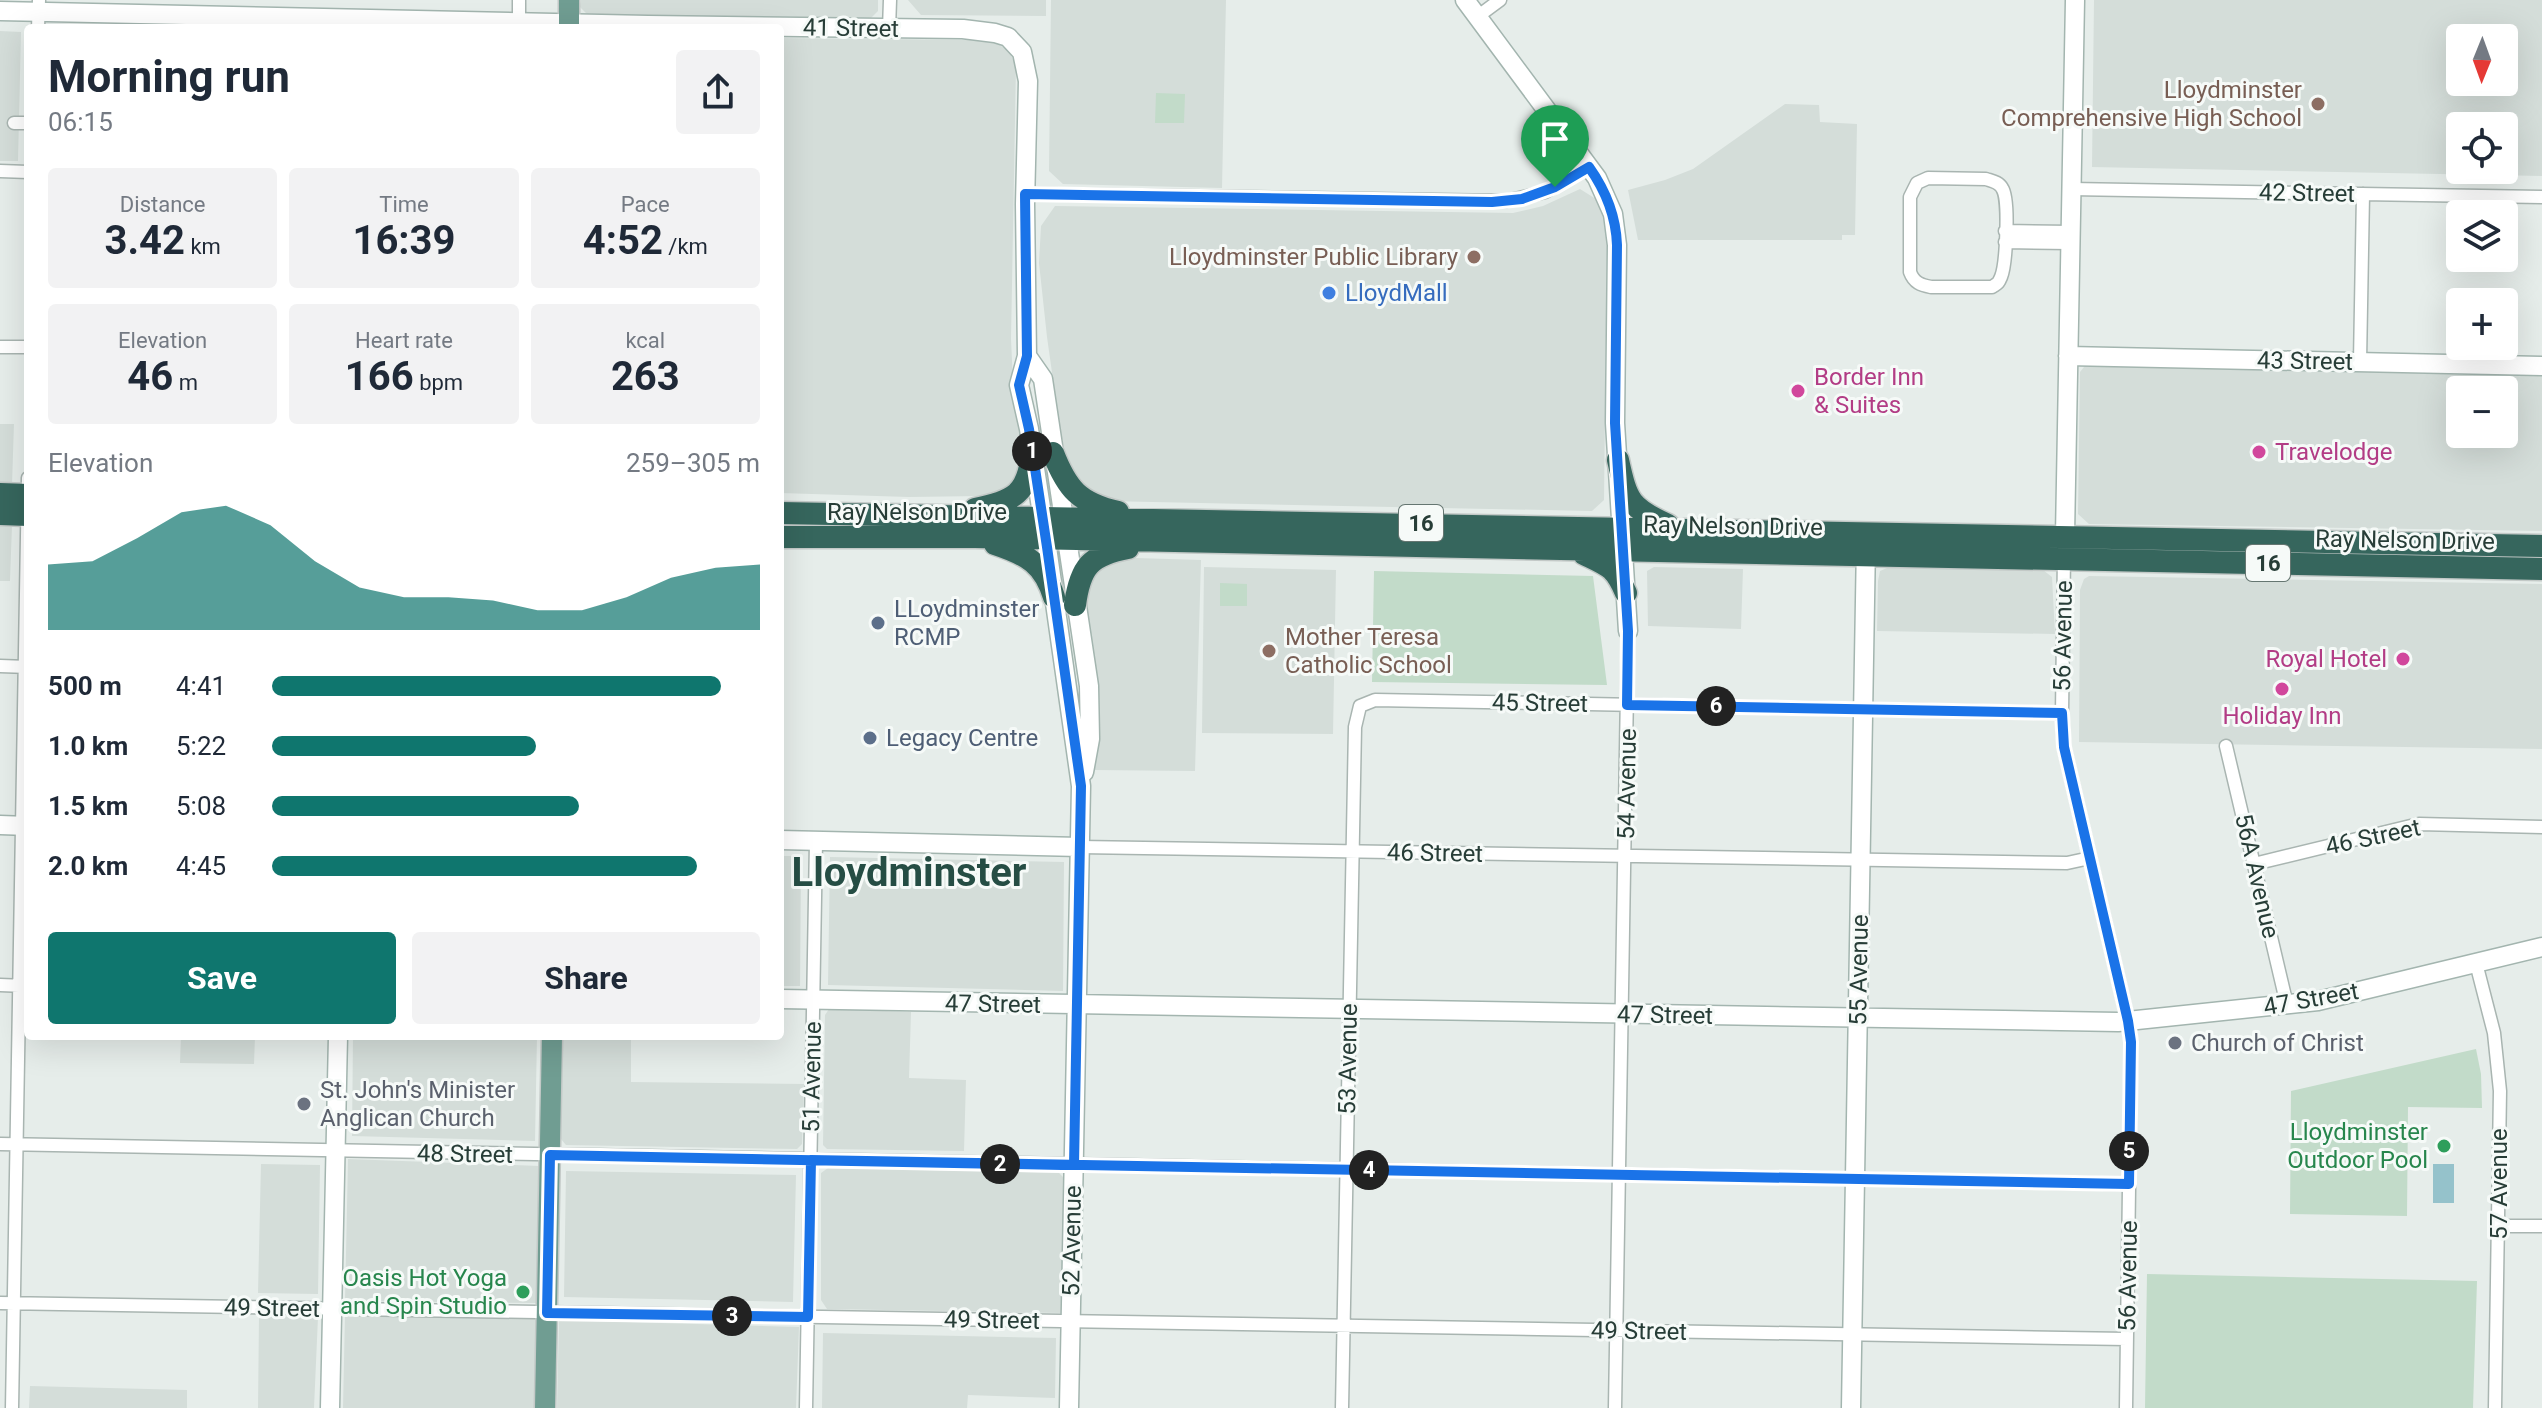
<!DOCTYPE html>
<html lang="en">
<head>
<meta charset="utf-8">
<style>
  body { margin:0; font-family:Roboto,sans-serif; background:#f2f2f3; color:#1f2937; height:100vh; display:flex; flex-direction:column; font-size:30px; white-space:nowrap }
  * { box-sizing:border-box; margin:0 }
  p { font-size:26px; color:#747a83 }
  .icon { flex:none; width:44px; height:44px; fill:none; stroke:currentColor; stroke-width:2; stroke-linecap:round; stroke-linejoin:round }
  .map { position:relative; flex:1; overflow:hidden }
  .sheet { position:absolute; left:24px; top:24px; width:760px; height:1016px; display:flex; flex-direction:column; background:#fff; border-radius:8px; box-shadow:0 8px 32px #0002 }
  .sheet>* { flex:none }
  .needle { width:52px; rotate:181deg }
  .tools { position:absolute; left:2446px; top:24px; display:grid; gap:16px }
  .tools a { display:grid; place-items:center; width:72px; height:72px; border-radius:8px; background:#fff; box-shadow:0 8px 32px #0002; font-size:40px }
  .pin { position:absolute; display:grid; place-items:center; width:68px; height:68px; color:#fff; margin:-82px -34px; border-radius:50% 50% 50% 0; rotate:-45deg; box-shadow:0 0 8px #0007 }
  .pin .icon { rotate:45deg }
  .km { position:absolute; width:40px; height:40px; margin:-20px; border-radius:50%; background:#222; color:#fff; font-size:22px; line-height:40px; text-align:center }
  .round { display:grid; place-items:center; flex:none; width:84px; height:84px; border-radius:8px; background:#f2f2f3 }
  .overview { display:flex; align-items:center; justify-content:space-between; height:136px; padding:0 24px }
  h1 { font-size:44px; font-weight:700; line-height:60px }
  .figures { display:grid; grid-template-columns:repeat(3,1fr); gap:12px; height:136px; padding:8px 24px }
  .figures div { display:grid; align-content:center; border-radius:8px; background:#f2f2f3; text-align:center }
  .figures b { font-size:40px; font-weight:700 }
  .figures small { font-size:22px; font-weight:400 }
  .figures p { font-size:22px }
  .chart { height:224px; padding:16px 24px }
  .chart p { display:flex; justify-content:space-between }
  .chart svg { width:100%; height:144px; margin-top:8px; fill:#0f766e; opacity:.7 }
  .action { display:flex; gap:16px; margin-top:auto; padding:16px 24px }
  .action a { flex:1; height:92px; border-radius:8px; background:#0f766e; color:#fff; font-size:32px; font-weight:700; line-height:92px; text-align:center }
  .action a+a { background:#f2f2f3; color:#1f2937 }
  ul { padding:0 24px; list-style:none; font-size:26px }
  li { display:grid; grid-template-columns:128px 96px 1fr; align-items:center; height:60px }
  li i { height:20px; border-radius:10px; background:#0f766e }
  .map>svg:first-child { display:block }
  .built { fill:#d4ddd9; fill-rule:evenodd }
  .green { fill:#c2dbc9 }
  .water { fill:#95c2cb }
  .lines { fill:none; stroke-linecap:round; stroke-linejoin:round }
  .street-casing { stroke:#a9b5b1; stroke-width:15 }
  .secondary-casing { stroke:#a3b5af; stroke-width:21 }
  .primary-casing { stroke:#c3c9c7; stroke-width:23 }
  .highway-casing { stroke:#c3c9c7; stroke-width:25 }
  .street { stroke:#fff; stroke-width:12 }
  .secondary { stroke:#fff; stroke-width:18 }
  .primary { stroke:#709d92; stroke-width:20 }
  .highway { stroke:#36665d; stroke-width:22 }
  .route-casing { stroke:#fff; stroke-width:16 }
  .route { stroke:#1a73e8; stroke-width:10 }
  .education-dot { fill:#8d6e63; stroke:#f6faf8; stroke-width:3 }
  .shop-dot { fill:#3f7fe0; stroke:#f6faf8; stroke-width:3 }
  .hotel-dot { fill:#d1479c; stroke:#f6faf8; stroke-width:3 }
  .service-dot { fill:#5c6f8a; stroke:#f6faf8; stroke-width:3 }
  .worship-dot { fill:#6b7280; stroke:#f6faf8; stroke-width:3 }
  .leisure-dot { fill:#2e9e5b; stroke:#f6faf8; stroke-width:3 }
  .labels { text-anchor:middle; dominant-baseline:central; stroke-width:6; stroke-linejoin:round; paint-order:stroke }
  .shield { fill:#f6faf8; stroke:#657671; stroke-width:2 }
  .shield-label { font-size:22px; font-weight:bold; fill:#273d37 }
  .street-label { font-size:24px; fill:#273d37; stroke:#f6faf8 }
  .education-label { font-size:24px; fill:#785e54; stroke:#f6faf8; text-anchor:end }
  .shop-label { font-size:24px; fill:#366cbe; stroke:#f6faf8; text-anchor:start }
  .hotel-label { font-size:24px; fill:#b23c85; stroke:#f6faf8; text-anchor:start }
  .service-label { font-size:24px; fill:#4e5e75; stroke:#f6faf8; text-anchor:start }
  .worship-label { font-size:24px; fill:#5b616d; stroke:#f6faf8; text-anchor:start }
  .leisure-label { font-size:24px; fill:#27864d; stroke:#f6faf8; text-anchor:end }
  .town-label { font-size:40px; font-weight:bold; fill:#254d44; stroke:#f6faf8 }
</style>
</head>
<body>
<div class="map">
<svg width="2542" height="1408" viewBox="0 0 2542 1408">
  <rect width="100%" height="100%" fill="#e6edea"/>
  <path class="built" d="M581,0h297v11l-8,8 -281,-3 -9,-9z
    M908,0h138v16l-125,-1z
    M1051,0h175l-4,188 -159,-4 -14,-13z
    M2094,0h448v176l-450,-9zM2460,38h44v44h-44zM2460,126h44v44h-44z
    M0,31l21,1 -3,129h-18z
    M780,38l197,2 18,2 14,9 7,15 -5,273 2,44 12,74 -6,26 -21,11 -17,2 -72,1 -129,-4z
    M1785,104l34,1 1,17 37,2 -2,111h-13v5h-204l-10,-50 37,-10 28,-11z
    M1580,189l16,10 9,20 2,21 -3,260 -12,11 -487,-10 -25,-15 -10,-12 -10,-45 -13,-92 -8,-74 2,-37 14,-20 458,7 30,-7z
    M2088,362l454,9v160l-453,-7 -11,-10 2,-142zM2460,390h44v44h-44z
    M0,424h14l-2,60h-12z
    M0,525h12l-2,56h-10z
    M1136,558l65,2 -6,211 -101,-1 2,-51 -11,-126 2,-13 16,-16z
    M1204,567l132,3 -3,164 -131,-1z
    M1654,567l89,2 -2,60 -93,-3 -1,-55z
    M1887,568l156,2 9,7 3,57 -178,-3 1,-50 2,-10z
    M2089,576l453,8v165l-463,-7 1,-152 4,-11z
    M780,856h21l-1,130h-20z
    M830,857l234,5 -1,129 -235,-6z
    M829,1009l82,3 -2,66 57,2 -2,71 -137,-2 -4,-4 2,-130z
    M181,1036h74l-1,28 -74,-1z
    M353,1036h184l-2,105 -183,-5z
    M563,1036h68v46l173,2 -2,60 -5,5 -231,-4 -5,-6z
    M348,1159l191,7 -2,137 -192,-2z
    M261,1164l59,1 -2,129 -60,-1z
    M828,1168l231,5 6,6 -2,134 -236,-4 -6,-9v-127z
    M566,1171l230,4 -3,127 -229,-5z
    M345,1314l191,5 -2,89h-191z
    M259,1316l59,1 -4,91h-56z
    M559,1320l240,7 -3,81h-239z
    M823,1333l233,5 -1,60 -87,-3 -1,13h-145z
    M30,1386l157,4v18h-158z"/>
  <path class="green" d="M1156,93l29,1 -1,29h-29z
    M1374,571l219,5 14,109 -235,-3z
    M1220,583l27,1v22h-27z
    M2476,1049l5,25 1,34 -74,-1 -1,109 -117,-2 1,-123z
    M2147,1274l330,7 -4,127h-328z"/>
  <path class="water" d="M2433,1164h21v39h-21z"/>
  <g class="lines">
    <g class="street-casing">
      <path id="street" d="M1477,17l23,-17
        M519,21v-21
        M38,28l1,-28
        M889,29l1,-29
        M14,123h14
        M0,171l28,1
        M1928,178l58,1c6,2 13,3 16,9 8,11 4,77 -1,89 -3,7 -3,6 -9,10h-61c-10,-2 -17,-4 -21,-15v-75l7,-14z
        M2071,189l471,8
        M1025,194l481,7 39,-9 44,-25
        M2005,231l66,1
        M2005,242l65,1
        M0,347h28
        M2360,362l3,-168
        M2064,555l-2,158 2,34 64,274 3,21 -5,366
        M0,666l28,1
        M2226,746l61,259
        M1080,847l987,16 23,-5
        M2254,864l165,-40 123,3
        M2476,963l18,70 6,58 -5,317
        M0,985l25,1
        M0,1144l2129,40
        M2499,1226h43
        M0,1303l2127,36
        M12,1408l16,-930
        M806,1408l10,-567
        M1342,1408l13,-681 5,-21 15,-6 687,13
        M1615,1408l13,-777"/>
    </g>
    <g class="secondary-casing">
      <path id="secondary" d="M1465,0l132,178 16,36 4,31 -2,178 13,208
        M0,11l648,14 315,4 32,4 13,4 14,15 6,29 -3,123 2,152 -8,29 10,44 18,118 34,239 -12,622
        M1027,356l16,23 46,307 1,53 -6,33
        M2068,356l474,10
        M2065,535l10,-535
        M0,825l28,1
        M780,840l300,7
        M780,999l1338,23 200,-21 224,-54
        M330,1408l8,-372
        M1851,1408l15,-865"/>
    </g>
    <g class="primary-casing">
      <path id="primary" d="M569,28v-28
        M545,1408l7,-372"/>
    </g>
    <g class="highway-casing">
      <path id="highway" d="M1053,453c14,36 26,50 65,59
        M1618,460c9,41 12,48 50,65
        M0,494l28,1
        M975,509c39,-8 53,-15 57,-56
        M780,513l1762,33
        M0,514l28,1
        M780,537h195l1567,32
        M995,544c33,11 49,20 59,53
        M1584,554c25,12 31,13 42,39
        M1075,605c5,-38 15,-50 53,-57"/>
    </g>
    <use href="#street" class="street"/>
    <use href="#secondary" class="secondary"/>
    <use href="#primary" class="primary"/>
    <use href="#highway" class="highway"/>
  </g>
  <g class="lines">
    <g class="route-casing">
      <path id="route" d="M1555,187l-33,12 -30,3 -467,-8 2,162 -8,29 10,44 18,118 34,239 -7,379h-12l-512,-10 -3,158 261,4 3,-157 1318,24 2,-142 -3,-21 -64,-274 -2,-34 -435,-8 1,-74 -13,-208 2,-178c-1,-30 -11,-54 -28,-78l-34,20"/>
    </g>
    <use href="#route" class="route"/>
  </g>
  <g class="education-dot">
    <circle cx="2318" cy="104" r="8"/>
    <circle cx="1474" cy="257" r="8"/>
    <circle cx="1269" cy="651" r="8"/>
  </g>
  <circle class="shop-dot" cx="1329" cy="293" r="8"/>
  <g class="hotel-dot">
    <circle cx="1798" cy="391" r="8"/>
    <circle cx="2259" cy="452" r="8"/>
    <circle cx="2403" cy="659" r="8"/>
    <circle cx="2282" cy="689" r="8"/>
  </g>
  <g class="service-dot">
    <circle cx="878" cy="623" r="8"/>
    <circle cx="870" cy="738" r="8"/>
  </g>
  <g class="worship-dot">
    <circle cx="2175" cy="1043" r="8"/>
    <circle cx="304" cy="1104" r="8"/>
  </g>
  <g class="leisure-dot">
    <circle cx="2444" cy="1146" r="8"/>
    <circle cx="523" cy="1292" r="8"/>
  </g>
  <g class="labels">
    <g class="shield">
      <rect x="1399" y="505" width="44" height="36" rx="6"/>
      <rect x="2246" y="545" width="44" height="36" rx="6"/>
    </g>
    <g class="shield-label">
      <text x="1421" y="523">16</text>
      <text x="2268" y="563">16</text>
    </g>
    <g class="street-label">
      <text transform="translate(851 28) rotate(1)">41 Street</text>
      <text transform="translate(2307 193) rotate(1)">42 Street</text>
      <text transform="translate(2305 361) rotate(1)">43 Street</text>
      <text x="917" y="512">Ray Nelson Drive</text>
      <text transform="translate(1733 526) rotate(1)">Ray Nelson Drive</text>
      <text transform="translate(2405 540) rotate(1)">Ray Nelson Drive</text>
      <text transform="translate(2063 636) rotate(-89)">56 Avenue</text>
      <text transform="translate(1540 703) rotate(1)">45 Street</text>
      <text transform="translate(1627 784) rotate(-89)">54 Avenue</text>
      <text transform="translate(2373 837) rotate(-12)">46 Street</text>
      <text transform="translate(1435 853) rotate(1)">46 Street</text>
      <text transform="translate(2257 876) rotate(77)">56A Avenue</text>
      <text transform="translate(1859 970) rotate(-89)">55 Avenue</text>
      <text transform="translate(2311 999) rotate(-10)">47 Street</text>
      <text transform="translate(993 1004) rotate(1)">47 Street</text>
      <text transform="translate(1665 1015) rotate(1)">47 Street</text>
      <text transform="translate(1348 1059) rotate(-89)">53 Avenue</text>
      <text transform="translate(812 1077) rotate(-89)">51 Avenue</text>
      <text transform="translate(465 1154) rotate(1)">48 Street</text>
      <text transform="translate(2499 1184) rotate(-90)">57 Avenue</text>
      <text transform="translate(1072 1241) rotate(-89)">52 Avenue</text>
      <text transform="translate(2128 1276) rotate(-89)">56 Avenue</text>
      <text transform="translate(272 1308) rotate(1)">49 Street</text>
      <text transform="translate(992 1320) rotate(1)">49 Street</text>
      <text transform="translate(1639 1331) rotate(1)">49 Street</text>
    </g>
    <g class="education-label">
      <text x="2302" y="90">Lloydminster<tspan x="2302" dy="28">Comprehensive High School</tspan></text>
      <text x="1458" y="257">Lloydminster Public Library</text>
      <text x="1285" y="637" text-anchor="start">Mother Teresa<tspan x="1285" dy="28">Catholic School</tspan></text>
    </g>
    <g class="shop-label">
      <text x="1345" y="293">LloydMall</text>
    </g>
    <g class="hotel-label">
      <text x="1814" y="377">Border Inn<tspan x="1814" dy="28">&amp; Suites</tspan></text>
      <text x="2275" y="452">Travelodge</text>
      <text x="2387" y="659" text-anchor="end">Royal Hotel</text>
      <text x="2282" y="716" text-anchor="middle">Holiday Inn</text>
    </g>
    <g class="service-label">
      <text x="894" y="609">LLoydminster<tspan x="894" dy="28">RCMP</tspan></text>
      <text x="886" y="738">Legacy Centre</text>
    </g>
    <g class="worship-label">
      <text x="2191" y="1043">Church of Christ</text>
      <text x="320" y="1090">St. John's Minister<tspan x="320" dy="28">Anglican Church</tspan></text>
    </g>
    <g class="leisure-label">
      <text x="2428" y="1132">Lloydminster<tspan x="2428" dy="28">Outdoor Pool</tspan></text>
      <text x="507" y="1278">Oasis Hot Yoga<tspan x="507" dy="28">and Spin Studio</tspan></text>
    </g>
    <g class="town-label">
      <text x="909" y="872">Lloydminster</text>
    </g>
  </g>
</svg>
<div class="tools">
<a><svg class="needle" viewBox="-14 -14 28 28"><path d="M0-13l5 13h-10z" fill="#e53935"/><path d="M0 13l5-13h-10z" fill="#747a83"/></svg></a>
<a><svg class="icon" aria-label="locate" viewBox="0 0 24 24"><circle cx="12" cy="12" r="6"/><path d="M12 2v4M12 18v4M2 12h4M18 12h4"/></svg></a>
<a><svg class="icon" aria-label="layers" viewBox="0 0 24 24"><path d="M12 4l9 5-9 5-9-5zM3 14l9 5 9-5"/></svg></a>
<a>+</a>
<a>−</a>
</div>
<div class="pin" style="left:1555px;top:187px;background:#1e9e55"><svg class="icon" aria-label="arrive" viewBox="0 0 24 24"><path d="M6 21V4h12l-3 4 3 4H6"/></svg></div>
<b class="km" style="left:1032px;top:451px">1</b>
<b class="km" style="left:1000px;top:1164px">2</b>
<b class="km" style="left:732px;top:1316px">3</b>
<b class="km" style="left:1369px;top:1170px">4</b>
<b class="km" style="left:2129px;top:1151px">5</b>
<b class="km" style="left:1716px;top:706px">6</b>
<section class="sheet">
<div class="overview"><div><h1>Morning run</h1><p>06:15</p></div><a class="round"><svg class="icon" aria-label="share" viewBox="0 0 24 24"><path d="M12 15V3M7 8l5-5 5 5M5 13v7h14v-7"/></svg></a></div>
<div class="figures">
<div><p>Distance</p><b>3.42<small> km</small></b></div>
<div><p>Time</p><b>16:39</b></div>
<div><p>Pace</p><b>4:52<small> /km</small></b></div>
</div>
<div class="figures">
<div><p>Elevation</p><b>46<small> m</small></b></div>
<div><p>Heart rate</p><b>166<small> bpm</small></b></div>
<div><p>kcal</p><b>263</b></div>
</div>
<div class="chart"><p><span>Elevation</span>259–305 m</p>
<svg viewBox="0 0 160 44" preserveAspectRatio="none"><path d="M0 44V24L10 23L20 16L30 8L40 6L50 12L60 23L70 31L80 34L90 34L100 35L110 38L120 38L130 34L140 28L150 25L160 24V44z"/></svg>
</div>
<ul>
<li><b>500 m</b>4:41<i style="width:92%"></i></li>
<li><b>1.0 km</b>5:22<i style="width:54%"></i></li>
<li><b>1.5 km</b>5:08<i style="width:63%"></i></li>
<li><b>2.0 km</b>4:45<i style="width:87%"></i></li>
</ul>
<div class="action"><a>Save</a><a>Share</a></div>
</section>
</div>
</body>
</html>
